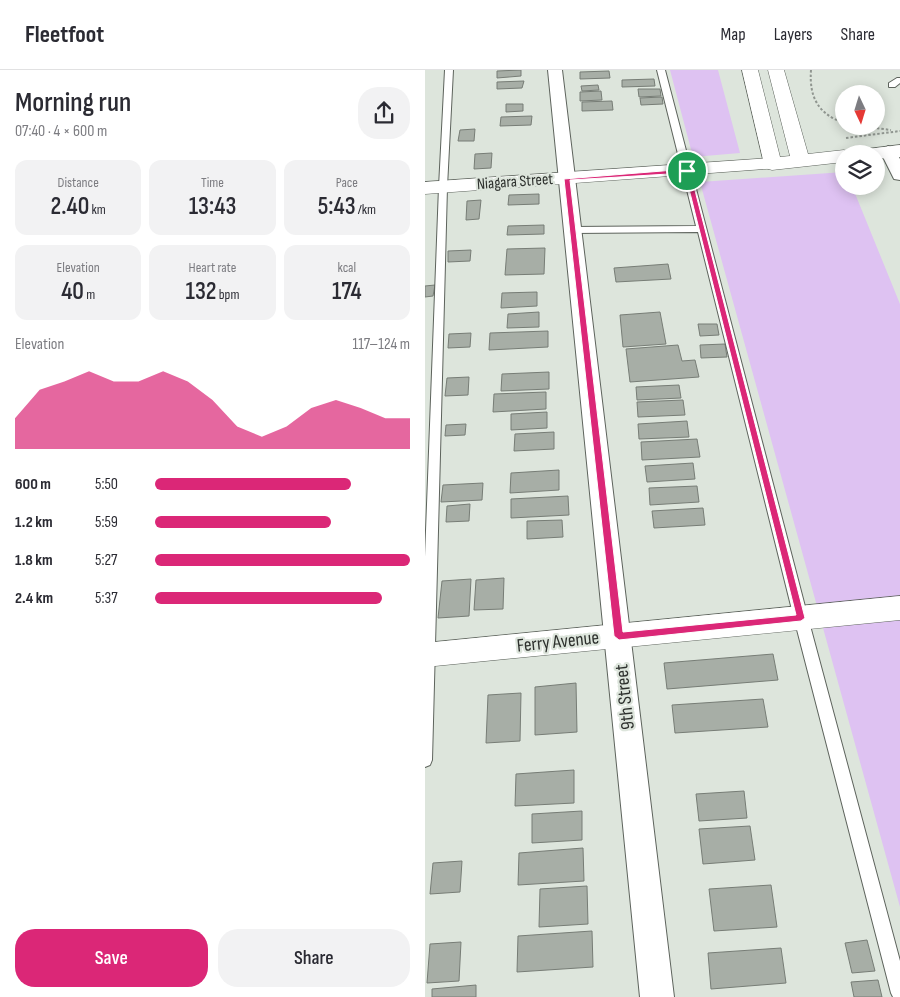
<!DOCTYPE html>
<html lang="en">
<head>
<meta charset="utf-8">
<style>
  body { margin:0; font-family:"Sofia Sans Condensed",sans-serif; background:#f2f2f3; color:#2b2b33; height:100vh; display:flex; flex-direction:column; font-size:19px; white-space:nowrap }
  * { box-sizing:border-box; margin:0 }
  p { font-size:16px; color:#7c7c81 }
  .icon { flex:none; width:28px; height:28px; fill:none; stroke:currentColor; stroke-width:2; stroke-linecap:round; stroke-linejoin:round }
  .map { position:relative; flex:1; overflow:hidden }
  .sheet { display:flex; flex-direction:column; background:#fff; width:425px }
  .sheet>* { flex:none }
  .needle { width:32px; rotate:176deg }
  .tools { position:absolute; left:410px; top:15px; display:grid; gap:10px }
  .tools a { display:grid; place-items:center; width:50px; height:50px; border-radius:50%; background:#fff; box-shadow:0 2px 12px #0003; font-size:25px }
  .pin { position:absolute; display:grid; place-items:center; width:42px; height:42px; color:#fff; margin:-21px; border:2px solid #fff; border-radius:50%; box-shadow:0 1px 5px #0007 }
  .round { display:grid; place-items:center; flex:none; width:52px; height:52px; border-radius:20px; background:#f2f2f3 }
  .summary { display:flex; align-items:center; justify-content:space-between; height:85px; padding:0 15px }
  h1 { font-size:28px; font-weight:600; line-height:38px }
  .stats { display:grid; grid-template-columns:repeat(3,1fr); gap:8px; height:85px; padding:5px 15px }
  .stats div { display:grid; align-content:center; border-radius:12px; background:#f2f2f3; text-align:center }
  .stats b { font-size:25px; font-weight:600 }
  .stats small { font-size:14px; font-weight:400 }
  .stats p { font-size:14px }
  .chart { height:140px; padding:10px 15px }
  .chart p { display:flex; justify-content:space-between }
  .chart svg { width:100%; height:90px; margin-top:5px; fill:#db2777; opacity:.7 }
  .action { display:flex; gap:10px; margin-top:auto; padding:10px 15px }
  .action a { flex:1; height:58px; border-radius:20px; background:#db2777; color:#fff; font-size:20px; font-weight:600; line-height:58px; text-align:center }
  .action a+a { background:#f2f2f3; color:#2b2b33 }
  ul { padding:0 15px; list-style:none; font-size:16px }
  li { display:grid; grid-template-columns:80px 60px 1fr; align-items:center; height:38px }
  li i { height:12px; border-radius:6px; background:#db2777 }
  header { display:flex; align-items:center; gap:30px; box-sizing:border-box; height:70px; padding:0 25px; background:#fff; border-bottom:1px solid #e1e1e2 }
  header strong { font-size:24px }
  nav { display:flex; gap:28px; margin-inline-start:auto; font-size:18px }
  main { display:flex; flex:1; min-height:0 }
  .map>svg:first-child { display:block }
  .green { fill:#dec2f2 }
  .building { fill:#a7aea6; stroke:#777d76 }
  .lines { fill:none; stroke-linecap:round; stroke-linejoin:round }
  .service-casing { stroke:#5d635c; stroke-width:2 }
  .minor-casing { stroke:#5d635c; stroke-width:2 }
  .tertiary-casing { stroke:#5d635c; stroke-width:1 }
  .primary-casing { stroke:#5d635c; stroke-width:1 }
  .trunk-casing { stroke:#5d635c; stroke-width:1 }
  .path { stroke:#909690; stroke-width:2; stroke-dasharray:2.5 2; stroke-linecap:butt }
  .service { fill:#fff; fill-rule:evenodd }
  .minor { fill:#fff; fill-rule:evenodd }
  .tertiary { fill:#fff; fill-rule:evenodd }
  .primary { fill:#fff; fill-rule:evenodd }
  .trunk { fill:#fff; fill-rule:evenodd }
  .route { fill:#db2777; stroke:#fff; fill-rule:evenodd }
  .labels { text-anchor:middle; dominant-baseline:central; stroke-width:4.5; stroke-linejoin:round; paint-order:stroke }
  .far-street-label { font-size:16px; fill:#2d302d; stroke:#dde5dc }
  .street-label { font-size:19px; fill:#2d302d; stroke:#dde5dc }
</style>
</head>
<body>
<header>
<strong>Fleetfoot</strong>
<nav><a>Map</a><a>Layers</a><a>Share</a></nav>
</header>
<main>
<section class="sheet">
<div class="summary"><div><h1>Morning run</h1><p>07:40 · 4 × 600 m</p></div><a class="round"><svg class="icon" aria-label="share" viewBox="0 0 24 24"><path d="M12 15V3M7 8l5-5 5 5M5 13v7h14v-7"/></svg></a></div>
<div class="stats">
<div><p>Distance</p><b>2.40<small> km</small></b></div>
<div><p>Time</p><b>13:43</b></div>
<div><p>Pace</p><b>5:43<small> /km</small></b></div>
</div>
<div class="stats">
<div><p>Elevation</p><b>40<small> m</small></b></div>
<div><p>Heart rate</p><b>132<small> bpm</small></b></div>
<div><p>kcal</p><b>174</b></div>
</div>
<div class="chart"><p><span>Elevation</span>117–124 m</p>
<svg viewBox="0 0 160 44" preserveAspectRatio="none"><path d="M0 44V29L10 15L20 11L30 6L40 11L50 11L60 6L70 11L80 20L90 33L100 38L110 33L120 24L130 20L140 24L150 29L160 29V44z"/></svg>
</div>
<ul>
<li><b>600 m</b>5:50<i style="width:77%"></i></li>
<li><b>1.2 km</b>5:59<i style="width:69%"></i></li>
<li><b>1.8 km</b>5:27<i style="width:100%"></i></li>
<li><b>2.4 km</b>5:37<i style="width:89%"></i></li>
</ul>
<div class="action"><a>Save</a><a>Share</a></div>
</section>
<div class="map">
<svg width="475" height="927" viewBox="0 0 475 927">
  <rect width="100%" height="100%" fill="#dde5dc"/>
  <path class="green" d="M245,0h48l22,83 -47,4z
    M419,102v14h8l48,118v603l-200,-725z"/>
  <path class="building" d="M96,0v6l-24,2v-7z
    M184,1l1,7 -30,1v-7z
    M229,9l1,7 -33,1v-7z
    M99,11l-2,7 -25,1v-7z
    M173,15l1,5 -17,1 -1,-5z
    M213,19h22l1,7 -22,1z
    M176,21l1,9 -22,1v-9z
    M237,27l1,7 -22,1 -1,-7z
    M187,31l1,9 -31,1v-9z
    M81,34h17v7l-17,1z
    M107,46l-1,9 -31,1 1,-9z
    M50,59l-1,12h-16l2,-11z
    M67,83l-1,15 -17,1 1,-15z
    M114,124v10l-31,1 1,-10z
    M56,130l-2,19 -13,1 1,-19z
    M119,155v9l-37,1 1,-9z
    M120,178l-1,26 -39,1 2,-26z
    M46,180l-1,11 -22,1v-11z
    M243,194l3,15 -55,3 -2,-14z
    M10,215l-2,11 -8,1v-11z
    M112,222v14l-36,2 1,-15z
    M114,242v15l-32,1 1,-14z
    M235,242l6,32 -43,3 -3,-32z
    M273,254h19l2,11 -19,1z
    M123,261v16l-59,3 1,-17z
    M46,263l-1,14 -22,1 1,-14z
    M300,274l2,13 -26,1 -1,-13z
    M253,275l4,16 13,-1 4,17 -69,5 -4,-33z
    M124,302v17l-48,2 1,-17z
    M44,307l-1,18 -23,1 2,-18z
    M254,315l2,13 -44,2 -1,-13z
    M121,322v17l-53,3 1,-18z
    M258,330l2,15 -47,2 -1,-15z
    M122,342v16l-36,2v-16z
    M262,351l2,16 -50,2 -1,-15z
    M41,354l-1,11 -20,1 1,-11z
    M129,362v17l-40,2 1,-17z
    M272,369l3,18 -58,3 -1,-18z
    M268,393l2,16 -48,3 -2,-16z
    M134,400v20l-49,3 1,-20z
    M58,413l-1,17 -41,2 2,-17z
    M272,416l2,16 -49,3 -1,-17z
    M143,426l1,19 -58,3v-19z
    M45,434l-1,17 -23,1 1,-16z
    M278,438l2,17 -51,3 -2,-17z
    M137,450l1,17 -36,2v-18z
    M79,508l-1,31 -29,1 2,-30z
    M46,509l-2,37 -31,2 4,-37z
    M348,584l5,26 -111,9 -3,-26z
    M151,613l1,49 -42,3v-48z
    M96,623l-1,48 -34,2 2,-48z
    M338,629l5,28 -93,6 -3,-28z
    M149,700v33l-59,3 1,-32z
    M319,721l3,27 -48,3 -3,-27z
    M157,741v29l-50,3v-29z
    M325,756l5,34 -52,4 -4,-35z
    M158,778l1,33 -66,4 1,-32z
    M37,791l-2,31 -30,2 3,-31z
    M346,815l6,42 -63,4 -5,-42z
    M162,816l1,38 -49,3 1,-38z
    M167,861l1,36 -76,5 1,-36z
    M442,870l8,31 -23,2 -7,-30z
    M36,872l-2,39 -32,2 3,-39z
    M356,878l5,35 -75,6 -3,-36z
    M453,910l4,17h-28l-3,-15z
    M51,915v12h-44v-8z"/>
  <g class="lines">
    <g class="service-casing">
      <path id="service" d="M20,0h8l-6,117 -15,573 -2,5 -5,2v-210l14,-370z
        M232,0h8l143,548 92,343v36h-7l-2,-4 -97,-375 -96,-386 -125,1 -5,-3 5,-3 123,-1z
        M472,8h3v5l-5,4h-6v-4z"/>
    </g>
    <g class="minor-casing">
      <path id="minor" d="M123,0h14l112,927h-34z
        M463,76l6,2 6,11v21l-6,-1 -14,-28z"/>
    </g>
    <g class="tertiary-casing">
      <path id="tertiary" d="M347,88l7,2 2,4 -2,4 -354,26v-12z"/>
    </g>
    <g class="primary-casing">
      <path id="primary" d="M475,526v24l-475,47v-24z"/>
    </g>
    <g class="trunk-casing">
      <path id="trunk" d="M317,0h16l22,87 10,-1 -22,-86h16l24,84 36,-4 8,4h-8v8l-72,8 -7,-2z
        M475,75v12l-24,2v-5h-19l2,-4z"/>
    </g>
    <path class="path" d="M386,0c-2,27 7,44 33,53
      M434,56l32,4
      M421,68l54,-7"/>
    <use href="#service" class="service"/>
    <use href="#minor" class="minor"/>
    <use href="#tertiary" class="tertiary"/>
    <use href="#primary" class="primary"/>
    <use href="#trunk" class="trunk"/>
  </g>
  <path class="route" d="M262,99l3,2 115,447 -4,3 -182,19 -5,-4 -50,-457zM260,103l111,442 -173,17 -53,-452z"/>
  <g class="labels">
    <g class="far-street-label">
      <text transform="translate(90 112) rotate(-4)">Niagara Street</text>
    </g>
    <g class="street-label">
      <text transform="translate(133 572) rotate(-6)">Ferry Avenue</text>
      <text transform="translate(200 627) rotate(-96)">9th Street</text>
    </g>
  </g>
</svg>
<div class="tools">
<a><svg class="needle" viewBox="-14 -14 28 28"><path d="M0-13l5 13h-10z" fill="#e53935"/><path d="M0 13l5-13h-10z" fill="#7c7c81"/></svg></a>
<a><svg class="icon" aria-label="layers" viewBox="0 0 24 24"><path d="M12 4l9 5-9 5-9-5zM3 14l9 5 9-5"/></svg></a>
</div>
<div class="pin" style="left:262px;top:101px;background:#1e9e55"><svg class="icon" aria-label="arrive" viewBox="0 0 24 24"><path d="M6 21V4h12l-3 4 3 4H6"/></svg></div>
</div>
</main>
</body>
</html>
